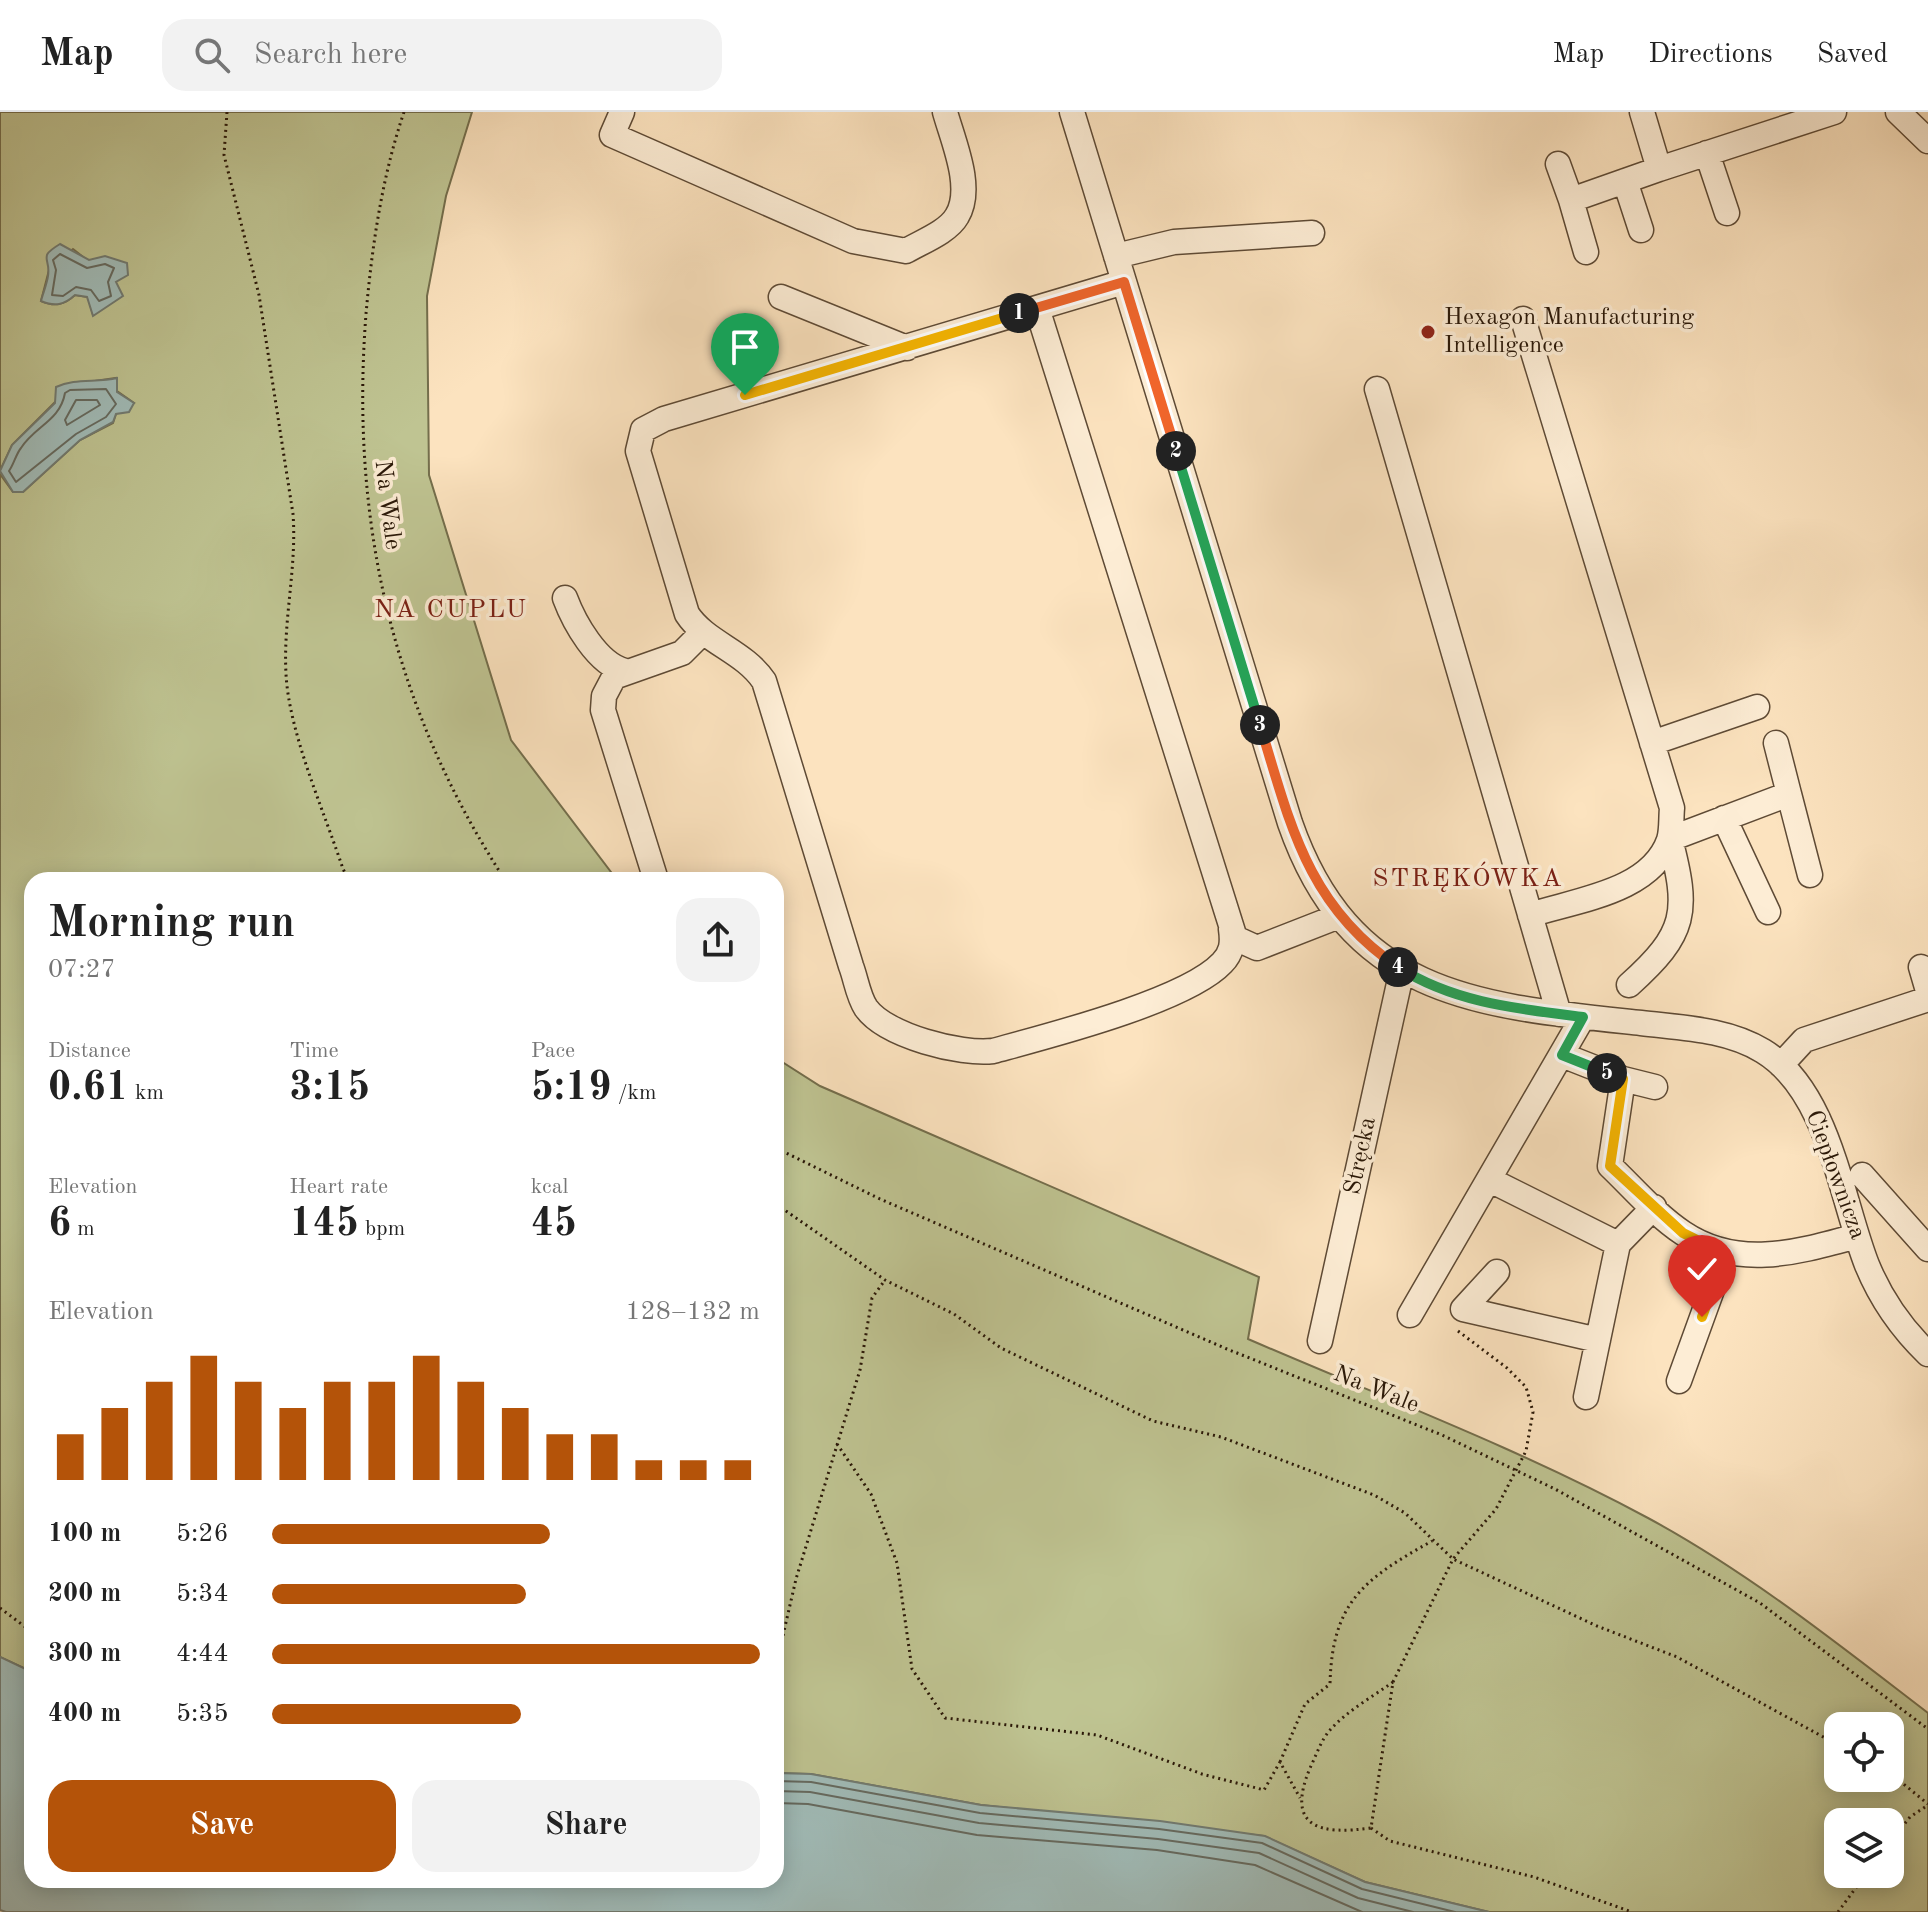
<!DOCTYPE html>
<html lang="en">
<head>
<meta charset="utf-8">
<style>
  body { margin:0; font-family:"Old Standard TT",serif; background:#f2f2f2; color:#222; height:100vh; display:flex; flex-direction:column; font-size:30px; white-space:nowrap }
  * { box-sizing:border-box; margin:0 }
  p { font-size:26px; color:#767676 }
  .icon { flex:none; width:44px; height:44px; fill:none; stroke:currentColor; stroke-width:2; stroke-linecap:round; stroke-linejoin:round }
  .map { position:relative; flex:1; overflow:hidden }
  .drawer { position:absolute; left:24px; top:760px; width:760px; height:1016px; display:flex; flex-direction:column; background:#fff; border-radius:24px; box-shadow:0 4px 20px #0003 }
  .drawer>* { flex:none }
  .fabs { position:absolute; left:1824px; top:1600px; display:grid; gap:16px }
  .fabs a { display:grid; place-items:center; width:80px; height:80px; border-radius:16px; background:#fff; box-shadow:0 4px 20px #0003; font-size:40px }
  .pin { position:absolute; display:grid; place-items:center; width:68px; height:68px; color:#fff; margin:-82px -34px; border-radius:50% 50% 50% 0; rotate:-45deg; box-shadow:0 0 8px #0007 }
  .pin .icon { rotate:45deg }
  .km { position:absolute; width:40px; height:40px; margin:-20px; border-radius:50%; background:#222; color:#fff; font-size:22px; line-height:40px; text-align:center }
  .round { display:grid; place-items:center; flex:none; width:84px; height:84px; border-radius:24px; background:#f2f2f2 }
  .overview { display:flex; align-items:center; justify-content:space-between; height:136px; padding:0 24px }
  h1 { font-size:44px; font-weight:600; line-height:60px }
  .metrics { display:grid; grid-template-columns:repeat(3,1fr); gap:12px; height:136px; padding:8px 24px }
  .metrics div { display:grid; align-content:center }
  .metrics b { font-size:40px; font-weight:600 }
  .metrics small { font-size:22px; font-weight:400 }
  .metrics p { font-size:22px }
  .chart { height:224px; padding:16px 24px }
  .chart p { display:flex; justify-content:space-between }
  .chart svg { width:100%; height:144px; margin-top:8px; stroke:#b45309; stroke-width:6 }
  .button { display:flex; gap:16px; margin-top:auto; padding:16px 24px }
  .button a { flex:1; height:92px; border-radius:24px; background:#b45309; color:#fff; font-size:32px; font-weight:600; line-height:92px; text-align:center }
  .button a+a { background:#f2f2f2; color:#222 }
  ul { padding:0 24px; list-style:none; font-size:26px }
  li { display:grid; grid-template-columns:128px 96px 1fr; align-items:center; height:60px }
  li i { height:20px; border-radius:10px; background:#b45309 }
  header { display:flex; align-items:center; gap:48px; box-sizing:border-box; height:112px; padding:0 40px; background:#fff; border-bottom:2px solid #e0e0e0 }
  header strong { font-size:38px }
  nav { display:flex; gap:44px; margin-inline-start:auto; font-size:28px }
  .search { width:560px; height:72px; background:#f2f2f2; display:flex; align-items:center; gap:20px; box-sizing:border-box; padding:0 28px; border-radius:24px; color:#767676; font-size:30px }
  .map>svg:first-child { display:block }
  .green { fill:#bfc492; stroke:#746e4c; stroke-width:2; fill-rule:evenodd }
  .water { fill:#a1bdba; stroke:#717b72; stroke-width:2 }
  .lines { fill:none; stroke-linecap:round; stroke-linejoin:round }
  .shore { stroke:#656a60; stroke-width:2 }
  .minor-casing { stroke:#5e4a35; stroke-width:27 }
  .path { stroke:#291707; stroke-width:3; stroke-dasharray:2 4; stroke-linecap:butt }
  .minor { stroke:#fdedd5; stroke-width:24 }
  .split-1-casing { stroke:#fff; stroke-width:16 }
  .split-2-casing { stroke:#fff; stroke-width:16 }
  .split-3-casing { stroke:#fff; stroke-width:16 }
  .split-4-casing { stroke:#fff; stroke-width:16 }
  .split-5-casing { stroke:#fff; stroke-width:16 }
  .split-6-casing { stroke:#fff; stroke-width:16 }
  .split-1 { stroke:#f5b400; stroke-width:10 }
  .split-2 { stroke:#f0652b; stroke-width:10 }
  .split-3 { stroke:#22a559; stroke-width:10 }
  .split-4 { stroke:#f0652b; stroke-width:10 }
  .split-5 { stroke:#22a559; stroke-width:10 }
  .split-6 { stroke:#f5b400; stroke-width:10 }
  .poi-dot { fill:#8f2418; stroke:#fdedd5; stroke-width:3 }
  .labels { text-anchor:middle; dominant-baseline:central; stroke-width:7; stroke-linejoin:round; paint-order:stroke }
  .poi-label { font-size:24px; fill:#291707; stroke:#fdedd5; text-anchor:start }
  .street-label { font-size:24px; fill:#291707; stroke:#fdedd5 }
  .neighbourhood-label { font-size:26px; letter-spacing:2px; fill:#7a1f14; stroke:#fdedd5 }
</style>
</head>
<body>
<header>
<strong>Map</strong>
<div class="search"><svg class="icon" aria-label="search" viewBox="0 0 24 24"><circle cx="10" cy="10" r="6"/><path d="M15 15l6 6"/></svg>Search here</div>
<nav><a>Map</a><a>Directions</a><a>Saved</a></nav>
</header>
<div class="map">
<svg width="1928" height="1800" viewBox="0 0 1928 1800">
  <rect width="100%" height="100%" fill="#fce3bf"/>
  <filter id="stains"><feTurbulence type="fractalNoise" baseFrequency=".0025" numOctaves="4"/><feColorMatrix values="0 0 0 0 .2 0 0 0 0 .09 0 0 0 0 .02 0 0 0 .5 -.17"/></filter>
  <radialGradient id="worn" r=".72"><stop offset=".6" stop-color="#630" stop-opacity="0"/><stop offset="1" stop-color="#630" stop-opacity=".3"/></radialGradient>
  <path class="green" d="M0,0h472l-26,84 -19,100 2,179 82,265 106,140h-585v792l-32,-15v-1183l13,18h10l57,-52 33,-17 3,-9 18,-11 -17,-12 -1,-13 -28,4 -33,20 -43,43 -12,26zM73,137l42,33 7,14 -29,19 -5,-18 -13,-2c-11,10 -20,12 -34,6l8,-31z
    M776,946l44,28 439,191 -11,62c134,58 272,110 400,179 100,54 190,126 280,195v199h-439l-124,-30 -101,-46 -283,-31 -170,-31 -35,-1zM1838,1614h52v52h-52zM1838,1710h52v52h-52z"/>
  <path class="water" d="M60,132l29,16 16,-4 22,7 1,12 -12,7 7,14 -30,20 -6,-19 -12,-2c-11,10 -20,12 -34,6 2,-8 6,-17 7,-25 3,-19 -11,-18 12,-32z
    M117,266v14l17,11 -5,9 -13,2 -3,8 -33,18 -57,52h-10l-13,-21 12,-26 43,-42 1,-16c19,-9 41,-4 61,-9z
    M0,1545l32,15v208h744v-107l35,1 170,31 179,16 105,15 100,46 124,30h-1483l-6,-2z"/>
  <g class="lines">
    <path class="shore" d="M60,142l27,14 18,-4 9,4 -6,14 3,14 -12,5 -8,-11 -15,-3 -13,9 -11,-1 4,-25 -3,-10z
      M70,278l36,-1 10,15 -10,13 -30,17 -60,48 -7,-11c5,-7 7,-17 12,-23 14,-22 39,-27 44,-55z
      M76,288h21l3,5 -33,20 -2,-5z
      M776,1669l35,1 169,31 179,16 103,14 100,46 93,23
      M776,1679l34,1 169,31 179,16 101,14 99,45 55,14
      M776,1691l32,1 169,31 180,15 98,15 107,47"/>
    <g class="minor-casing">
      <path id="minor" d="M622,0l-10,23 241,106 53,10c15,-9 42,-19 51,-35 17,-28 -4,-75 -12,-104
        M1072,0l218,711c61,175 190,183 351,200 41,5 86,6 122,28 66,40 78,148 104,214 14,34 35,64 61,89
        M1642,0l17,57 175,-57
        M1898,0l30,29
        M1707,41l20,60
        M1558,52l13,36 88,-31
        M1625,69l16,49
        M1571,88l15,52
        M1116,144l58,-14 138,-9
        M1124,170l-460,137 -21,11 -5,21 49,163c19,29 57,37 77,67l87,285c5,13 7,30 15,42 20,28 95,47 127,43 55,-15 193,-50 229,-88 10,-10 11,-20 9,-34
        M781,185l126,51
        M1037,196l198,630 22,10 82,-32
        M1523,207l149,489c-1,10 0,23 -3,32 -18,52 -93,60 -139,75
        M1377,277l182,625
        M565,486c9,24 32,66 60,73
        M1652,631l105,-36
        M1789,682l21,81
        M1724,706l44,94
        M656,768l-53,-170 1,-14 10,-19 68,-24 21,-21
        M1921,855l7,24
        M1629,873c58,-52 60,-73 41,-146l119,-45 -13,-51
        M1562,943l61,24 -13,87c23,22 47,50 73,67 55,37 115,19 174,3
        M1781,953l23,-25 124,-41
        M1623,967l32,8
        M1862,1063l66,74
        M1490,1068l128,64 36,-37
        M1497,1160l-34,37 135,31
        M1410,1203l173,-298
        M1320,1229l82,-371
        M1679,1269l46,-127
        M1586,1285l32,-153"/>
    </g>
    <path class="path" d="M227,0l-3,43 35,140 34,219c4,53 -10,106 -7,160 3,59 38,137 57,195l6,11
      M404,0c-22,65 -32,134 -38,202 -16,206 26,392 139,566
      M776,1036l104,51 347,150 215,86 113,54 205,114 168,126
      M776,1092l109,76 69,34 47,34 152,73 68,16 153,58 31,18 48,46 144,67 80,31 161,88
      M837,1332l34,50 26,69 15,106 33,49 152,17 105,39 62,16 16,-28 20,36
      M0,1496l32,24
      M1393,1570c-21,15 -46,29 -63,48 -9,10 -14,26 -20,38 -25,60 10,67 61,60l22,-146 60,-123 43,-50 30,-58 7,-39 -7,-25 -19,-19 -49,-37
      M776,1613l2,-68 18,-78 64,-209 12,-72 13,-18
      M1280,1650l25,-58 25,-20c2,-82 34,-105 102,-143
      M1890,1661l38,31
      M1371,1716l19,13 144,36 98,35
      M1890,1730l20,-25 18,-12
      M1838,1800l28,-38"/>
    <use href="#minor" class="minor"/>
  </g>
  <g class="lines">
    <g class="split-1-casing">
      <path id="split-1" d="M745,283l274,-82"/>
    </g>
    <g class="split-2-casing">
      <path id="split-2" d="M1019,201l105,-31 52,169"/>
    </g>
    <g class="split-3-casing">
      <path id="split-3" d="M1176,339l84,274"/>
    </g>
    <g class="split-4-casing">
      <path id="split-4" d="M1260,613c30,98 47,181 138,242"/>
    </g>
    <g class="split-5-casing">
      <path id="split-5" d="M1398,855c56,36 121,42 185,50l-21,38 45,18"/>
    </g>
    <g class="split-6-casing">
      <path id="split-6" d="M1607,961l16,6 -13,87 73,67 42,21 -23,63"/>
    </g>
    <use href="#split-1" class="split-1"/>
    <use href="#split-2" class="split-2"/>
    <use href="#split-3" class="split-3"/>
    <use href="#split-4" class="split-4"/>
    <use href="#split-5" class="split-5"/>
    <use href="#split-6" class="split-6"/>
  </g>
  <circle class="poi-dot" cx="1428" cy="220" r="8"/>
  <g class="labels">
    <g class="poi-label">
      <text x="1444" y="206">Hexagon Manufacturing<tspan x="1444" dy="28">Intelligence</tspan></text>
    </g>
    <g class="street-label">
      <text transform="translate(387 393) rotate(83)">Na Wale</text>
      <text transform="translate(1361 1044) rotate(-78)">Stręcka</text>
      <text transform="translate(1835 1063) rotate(70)">Ciepłownicza</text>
      <text transform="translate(1376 1278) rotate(22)">Na Wale</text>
    </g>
    <g class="neighbourhood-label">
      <text x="451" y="498">NA CUPLU</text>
      <text x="1468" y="767">STRĘKÓWKA</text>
    </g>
  </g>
  <rect width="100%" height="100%" filter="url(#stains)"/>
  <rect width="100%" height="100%" fill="url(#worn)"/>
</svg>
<div class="fabs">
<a><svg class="icon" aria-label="locate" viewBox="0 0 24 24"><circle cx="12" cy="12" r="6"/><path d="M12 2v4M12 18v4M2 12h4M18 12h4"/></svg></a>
<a><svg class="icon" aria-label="layers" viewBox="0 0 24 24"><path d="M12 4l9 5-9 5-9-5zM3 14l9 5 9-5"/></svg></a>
</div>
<div class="pin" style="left:745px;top:283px;background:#1e9e55"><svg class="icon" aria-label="arrive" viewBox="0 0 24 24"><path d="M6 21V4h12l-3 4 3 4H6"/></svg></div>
<div class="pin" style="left:1702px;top:1205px;background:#d93025"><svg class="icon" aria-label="check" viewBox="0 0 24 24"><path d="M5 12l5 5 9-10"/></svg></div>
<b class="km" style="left:1019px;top:201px">1</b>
<b class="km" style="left:1176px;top:339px">2</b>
<b class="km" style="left:1260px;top:613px">3</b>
<b class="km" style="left:1398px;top:855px">4</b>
<b class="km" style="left:1607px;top:961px">5</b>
<section class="drawer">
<div class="overview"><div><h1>Morning run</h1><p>07:27</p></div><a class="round"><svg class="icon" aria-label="share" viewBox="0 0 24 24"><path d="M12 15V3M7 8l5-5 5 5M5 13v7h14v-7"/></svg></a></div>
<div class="metrics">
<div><p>Distance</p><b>0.61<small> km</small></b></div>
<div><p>Time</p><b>3:15</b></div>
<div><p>Pace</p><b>5:19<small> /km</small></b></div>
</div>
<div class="metrics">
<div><p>Elevation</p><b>6<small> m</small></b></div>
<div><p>Heart rate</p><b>145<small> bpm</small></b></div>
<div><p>kcal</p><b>45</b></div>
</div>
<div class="chart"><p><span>Elevation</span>128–132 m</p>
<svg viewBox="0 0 160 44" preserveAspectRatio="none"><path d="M5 44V30M15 44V22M25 44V14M35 44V6M45 44V14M55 44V22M65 44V14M75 44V14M85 44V6M95 44V14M105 44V22M115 44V30M125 44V30M135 44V38M145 44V38M155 44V38"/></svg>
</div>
<ul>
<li><b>100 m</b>5:26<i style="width:57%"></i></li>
<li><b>200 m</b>5:34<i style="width:52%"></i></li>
<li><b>300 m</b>4:44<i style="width:100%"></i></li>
<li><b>400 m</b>5:35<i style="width:51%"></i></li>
</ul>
<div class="button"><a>Save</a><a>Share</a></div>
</section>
</div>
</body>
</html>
